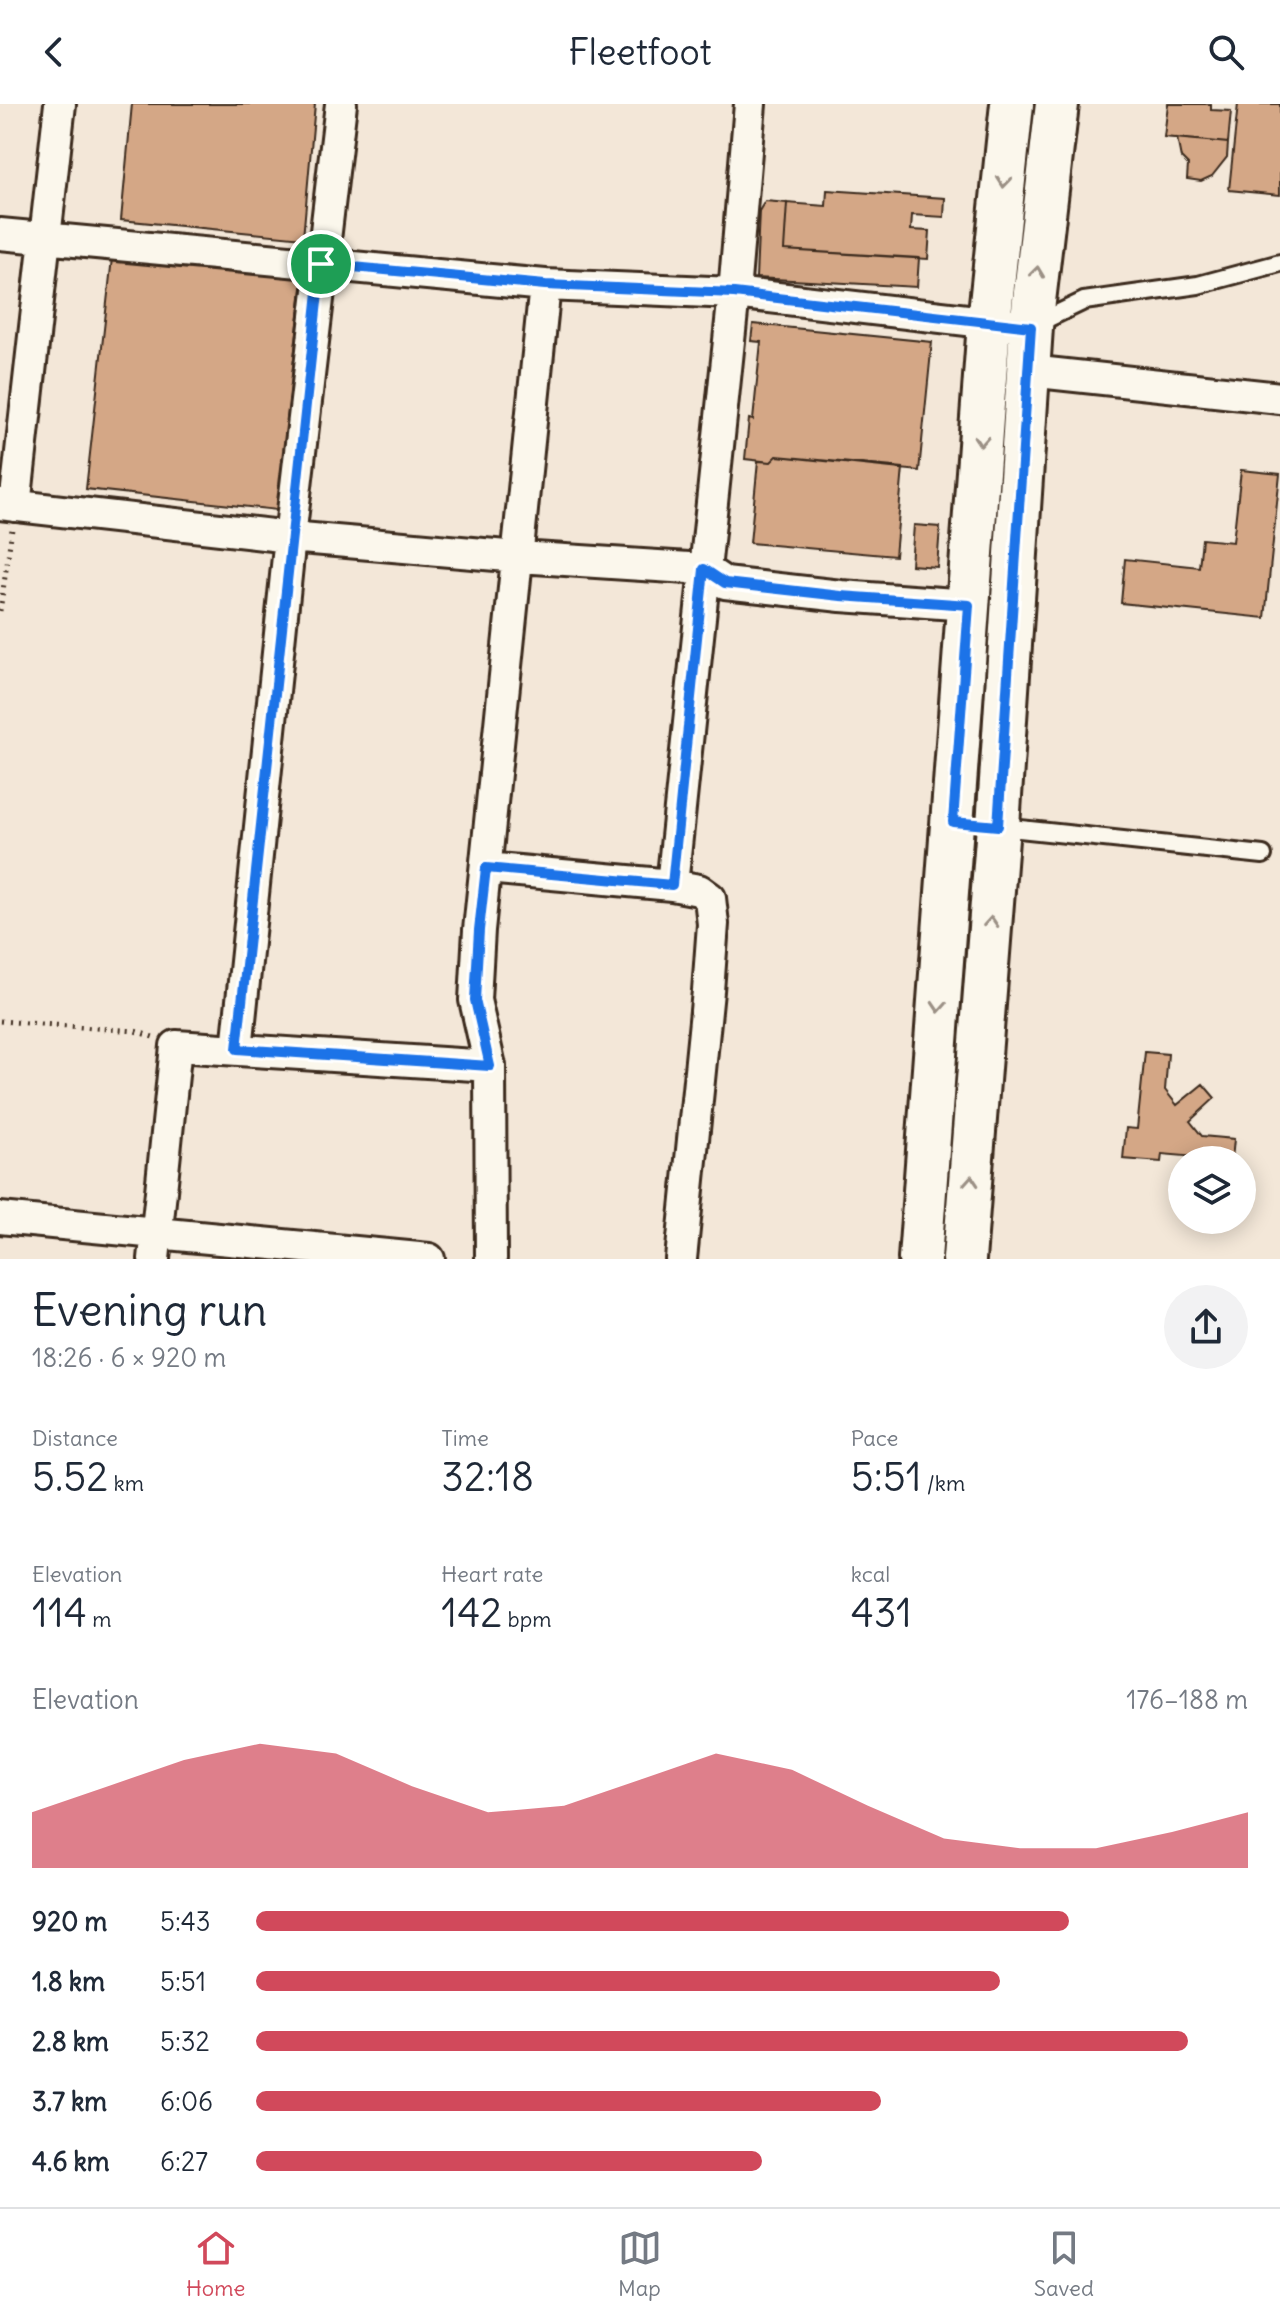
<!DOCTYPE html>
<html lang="en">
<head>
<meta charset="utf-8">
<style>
  body { margin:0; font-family:Delius,sans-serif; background:#f2f2f3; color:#1f2937; height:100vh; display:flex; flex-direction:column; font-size:30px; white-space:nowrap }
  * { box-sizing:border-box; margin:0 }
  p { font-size:26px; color:#747a83 }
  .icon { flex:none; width:44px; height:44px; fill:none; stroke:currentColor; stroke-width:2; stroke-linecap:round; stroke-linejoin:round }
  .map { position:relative; height:1155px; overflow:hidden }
  .panel { display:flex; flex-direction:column; background:#fff; flex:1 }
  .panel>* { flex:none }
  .tools { position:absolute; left:1168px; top:1042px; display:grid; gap:16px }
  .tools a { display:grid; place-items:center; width:88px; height:88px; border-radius:50%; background:#fff; box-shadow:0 4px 20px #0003; font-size:40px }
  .pin { position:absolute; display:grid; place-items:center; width:68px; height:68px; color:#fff; margin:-34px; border:4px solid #fff; border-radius:50%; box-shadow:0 2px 8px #0007 }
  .round { display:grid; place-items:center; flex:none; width:84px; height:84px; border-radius:42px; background:#f2f2f3 }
  .headline { display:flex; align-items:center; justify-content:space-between; height:136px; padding:0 32px }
  h1 { font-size:44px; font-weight:600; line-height:60px }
  .stats { display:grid; grid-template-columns:repeat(3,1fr); gap:12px; height:136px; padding:8px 32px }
  .stats div { display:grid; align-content:center }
  .stats b { font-size:40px; font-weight:600 }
  .stats small { font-size:22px; font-weight:400 }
  .stats p { font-size:22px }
  .chart { height:224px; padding:16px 32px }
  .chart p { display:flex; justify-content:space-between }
  .chart svg { width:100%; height:144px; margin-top:8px; fill:#d1495b; opacity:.7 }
  ul { padding:0 32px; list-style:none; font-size:26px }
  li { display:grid; grid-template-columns:128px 96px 1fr; align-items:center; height:60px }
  li i { height:20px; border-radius:10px; background:#d1495b }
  header { display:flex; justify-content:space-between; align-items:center; height:104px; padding:0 32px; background:#fff; font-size:36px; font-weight:600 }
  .menu { display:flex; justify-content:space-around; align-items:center; height:112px; border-top:2px solid #e0e1e3; background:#fff; font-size:22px; color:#747a83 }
  .menu a { display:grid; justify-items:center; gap:4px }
  .menu .on { color:#d1495b }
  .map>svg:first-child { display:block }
  .building { fill:#d4a786; stroke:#3b2a1e; stroke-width:2 }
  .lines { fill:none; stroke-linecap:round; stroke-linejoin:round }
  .service-casing { stroke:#3b2a1e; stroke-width:22 }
  .minor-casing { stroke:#3b2a1e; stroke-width:36 }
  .secondary-casing { stroke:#3b2a1e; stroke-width:48 }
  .path { stroke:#3b2a1e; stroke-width:5; stroke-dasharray:2 6; stroke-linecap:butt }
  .service { stroke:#fbf7ec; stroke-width:16 }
  .minor { stroke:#fbf7ec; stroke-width:30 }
  .secondary { stroke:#fbf7ec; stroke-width:42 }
  .oneway { stroke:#9b9085 }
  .route-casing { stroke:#fff; stroke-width:16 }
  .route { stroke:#1a73e8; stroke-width:10 }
</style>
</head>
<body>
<header><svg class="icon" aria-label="back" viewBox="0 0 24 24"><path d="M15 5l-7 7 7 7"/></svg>Fleetfoot<svg class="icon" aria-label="search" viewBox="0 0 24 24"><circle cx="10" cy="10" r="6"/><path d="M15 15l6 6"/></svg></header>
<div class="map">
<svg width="1280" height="1155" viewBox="0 0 1280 1155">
  <rect width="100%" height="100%" fill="#f3e7d8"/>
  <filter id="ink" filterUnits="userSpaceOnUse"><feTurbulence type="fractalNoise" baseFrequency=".0125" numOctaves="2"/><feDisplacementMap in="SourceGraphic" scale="16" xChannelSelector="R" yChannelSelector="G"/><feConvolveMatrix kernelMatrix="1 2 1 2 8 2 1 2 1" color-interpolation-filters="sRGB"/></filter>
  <g filter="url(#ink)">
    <path class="building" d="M132,0h183l-12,134 -182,-18z
      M1168,0h43v6l20,1 -3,32 -64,-6z
      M1238,0h42v91l-51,-5z
      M1177,34l51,5 -1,14 -15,19 -11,5 -14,-2 1,-14 -7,-7z
      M827,86l118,8 -1,19 -32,-2 -1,15 19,1 -2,28 -144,-9 3,-47 39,3z
      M765,97l22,2 -3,47 135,8 -2,29 -161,-9 3,-67z
      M112,154l191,21 -26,231 -191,-21z
      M753,220l179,18 -13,129 -142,-15 -6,6 -26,-3 4,-40 4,1 8,-78 -10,-1z
      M777,352l126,12 -8,88 -145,-13 8,-82 13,1z
      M1241,366l39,4 -15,144 -144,-15 4,-44 74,8 3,-28 31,3z
      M914,421l26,2 -3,40 -26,-2z
      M1145,948l23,2 -3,36 12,15 26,-21 12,14 -25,23 12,15 32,3 -2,21 -70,-6 -1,8 -38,-3 3,-31 11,1z"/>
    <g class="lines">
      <g class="service-casing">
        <path id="service" d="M1036,220l48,-23 114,-16 82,-22
          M954,718l309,33"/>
      </g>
      <g class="minor-casing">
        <path id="minor" d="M0,130l545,51 189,8 276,32
          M1029,267l251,27
          M0,400l290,33 229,20 185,12 21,14 116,13 128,9
          M15,402l45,-402
          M486,764l186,17 27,5 11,8 3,26 -5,67 -27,268
          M672,781l62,-592 16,-189
          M237,945l53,-512 51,-433
          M0,1114l429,41
          M154,1155l22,-213 314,20
          M491,1155l-1,-193 -15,-66 4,-70 66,-645"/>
      </g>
      <g class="secondary-casing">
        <path id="secondary" d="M920,1155l69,-936 23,-219
          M964,1155l34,-433 33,-499 26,-223"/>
      </g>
      <path class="path" d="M0,507l12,-82
        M0,917l135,10 18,6"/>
      <use href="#service" class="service"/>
      <use href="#minor" class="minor"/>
      <use href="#secondary" class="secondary"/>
    </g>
    <defs><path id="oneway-chevron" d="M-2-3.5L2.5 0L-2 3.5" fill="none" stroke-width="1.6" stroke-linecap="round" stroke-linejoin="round" transform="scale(2)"/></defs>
    <g class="oneway">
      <use href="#oneway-chevron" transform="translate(1004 78) rotate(96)"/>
      <use href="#oneway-chevron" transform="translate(1037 168) rotate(-83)"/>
      <use href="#oneway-chevron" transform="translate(981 337) rotate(94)"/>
      <use href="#oneway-chevron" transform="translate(991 818) rotate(-86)"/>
      <use href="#oneway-chevron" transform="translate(939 903) rotate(94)"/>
      <use href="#oneway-chevron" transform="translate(971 1077) rotate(-86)"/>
    </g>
  </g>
  <g class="lines" filter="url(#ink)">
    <g class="route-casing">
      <path id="route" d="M321,160l224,21 189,8 297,34 -33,499 -45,-4 16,-217 -128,-9 -116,-13 -21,-14 -32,316 -186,-17 -7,62 -4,70 15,66 -253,-17z"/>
    </g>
    <use href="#route" class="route"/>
  </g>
</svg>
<div class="tools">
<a><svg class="icon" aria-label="layers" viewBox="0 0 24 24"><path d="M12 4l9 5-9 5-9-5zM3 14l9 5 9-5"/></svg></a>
</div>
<div class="pin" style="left:321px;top:160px;background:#1e9e55"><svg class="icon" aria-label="arrive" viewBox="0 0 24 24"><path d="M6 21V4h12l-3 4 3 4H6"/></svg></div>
</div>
<section class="panel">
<div class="headline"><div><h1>Evening run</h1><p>18:26 · 6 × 920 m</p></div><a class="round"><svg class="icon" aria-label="share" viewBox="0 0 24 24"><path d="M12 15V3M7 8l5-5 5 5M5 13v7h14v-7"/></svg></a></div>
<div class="stats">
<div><p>Distance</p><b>5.52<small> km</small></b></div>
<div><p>Time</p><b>32:18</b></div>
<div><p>Pace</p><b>5:51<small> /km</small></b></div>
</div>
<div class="stats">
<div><p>Elevation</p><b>114<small> m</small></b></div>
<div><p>Heart rate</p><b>142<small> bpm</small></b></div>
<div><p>kcal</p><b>431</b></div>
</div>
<div class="chart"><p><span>Elevation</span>176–188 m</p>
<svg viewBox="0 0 160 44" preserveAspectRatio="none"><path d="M0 44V27L10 19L20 11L30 6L40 9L50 19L60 27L70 25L80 17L90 9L100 14L110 25L120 35L130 38L140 38L150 33L160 27V44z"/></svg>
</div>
<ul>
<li><b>920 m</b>5:43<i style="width:82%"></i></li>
<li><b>1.8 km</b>5:51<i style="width:75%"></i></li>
<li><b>2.8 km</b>5:32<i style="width:94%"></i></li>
<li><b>3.7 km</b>6:06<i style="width:63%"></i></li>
<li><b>4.6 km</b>6:27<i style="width:51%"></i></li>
</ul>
</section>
<nav class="menu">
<a class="on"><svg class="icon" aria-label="home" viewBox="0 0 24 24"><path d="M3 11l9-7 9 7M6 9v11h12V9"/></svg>Home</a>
<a><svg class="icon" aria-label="map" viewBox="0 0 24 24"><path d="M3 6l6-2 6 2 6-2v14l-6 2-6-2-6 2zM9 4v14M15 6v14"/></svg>Map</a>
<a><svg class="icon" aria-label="saved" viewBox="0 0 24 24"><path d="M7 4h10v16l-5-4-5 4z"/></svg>Saved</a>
</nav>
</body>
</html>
